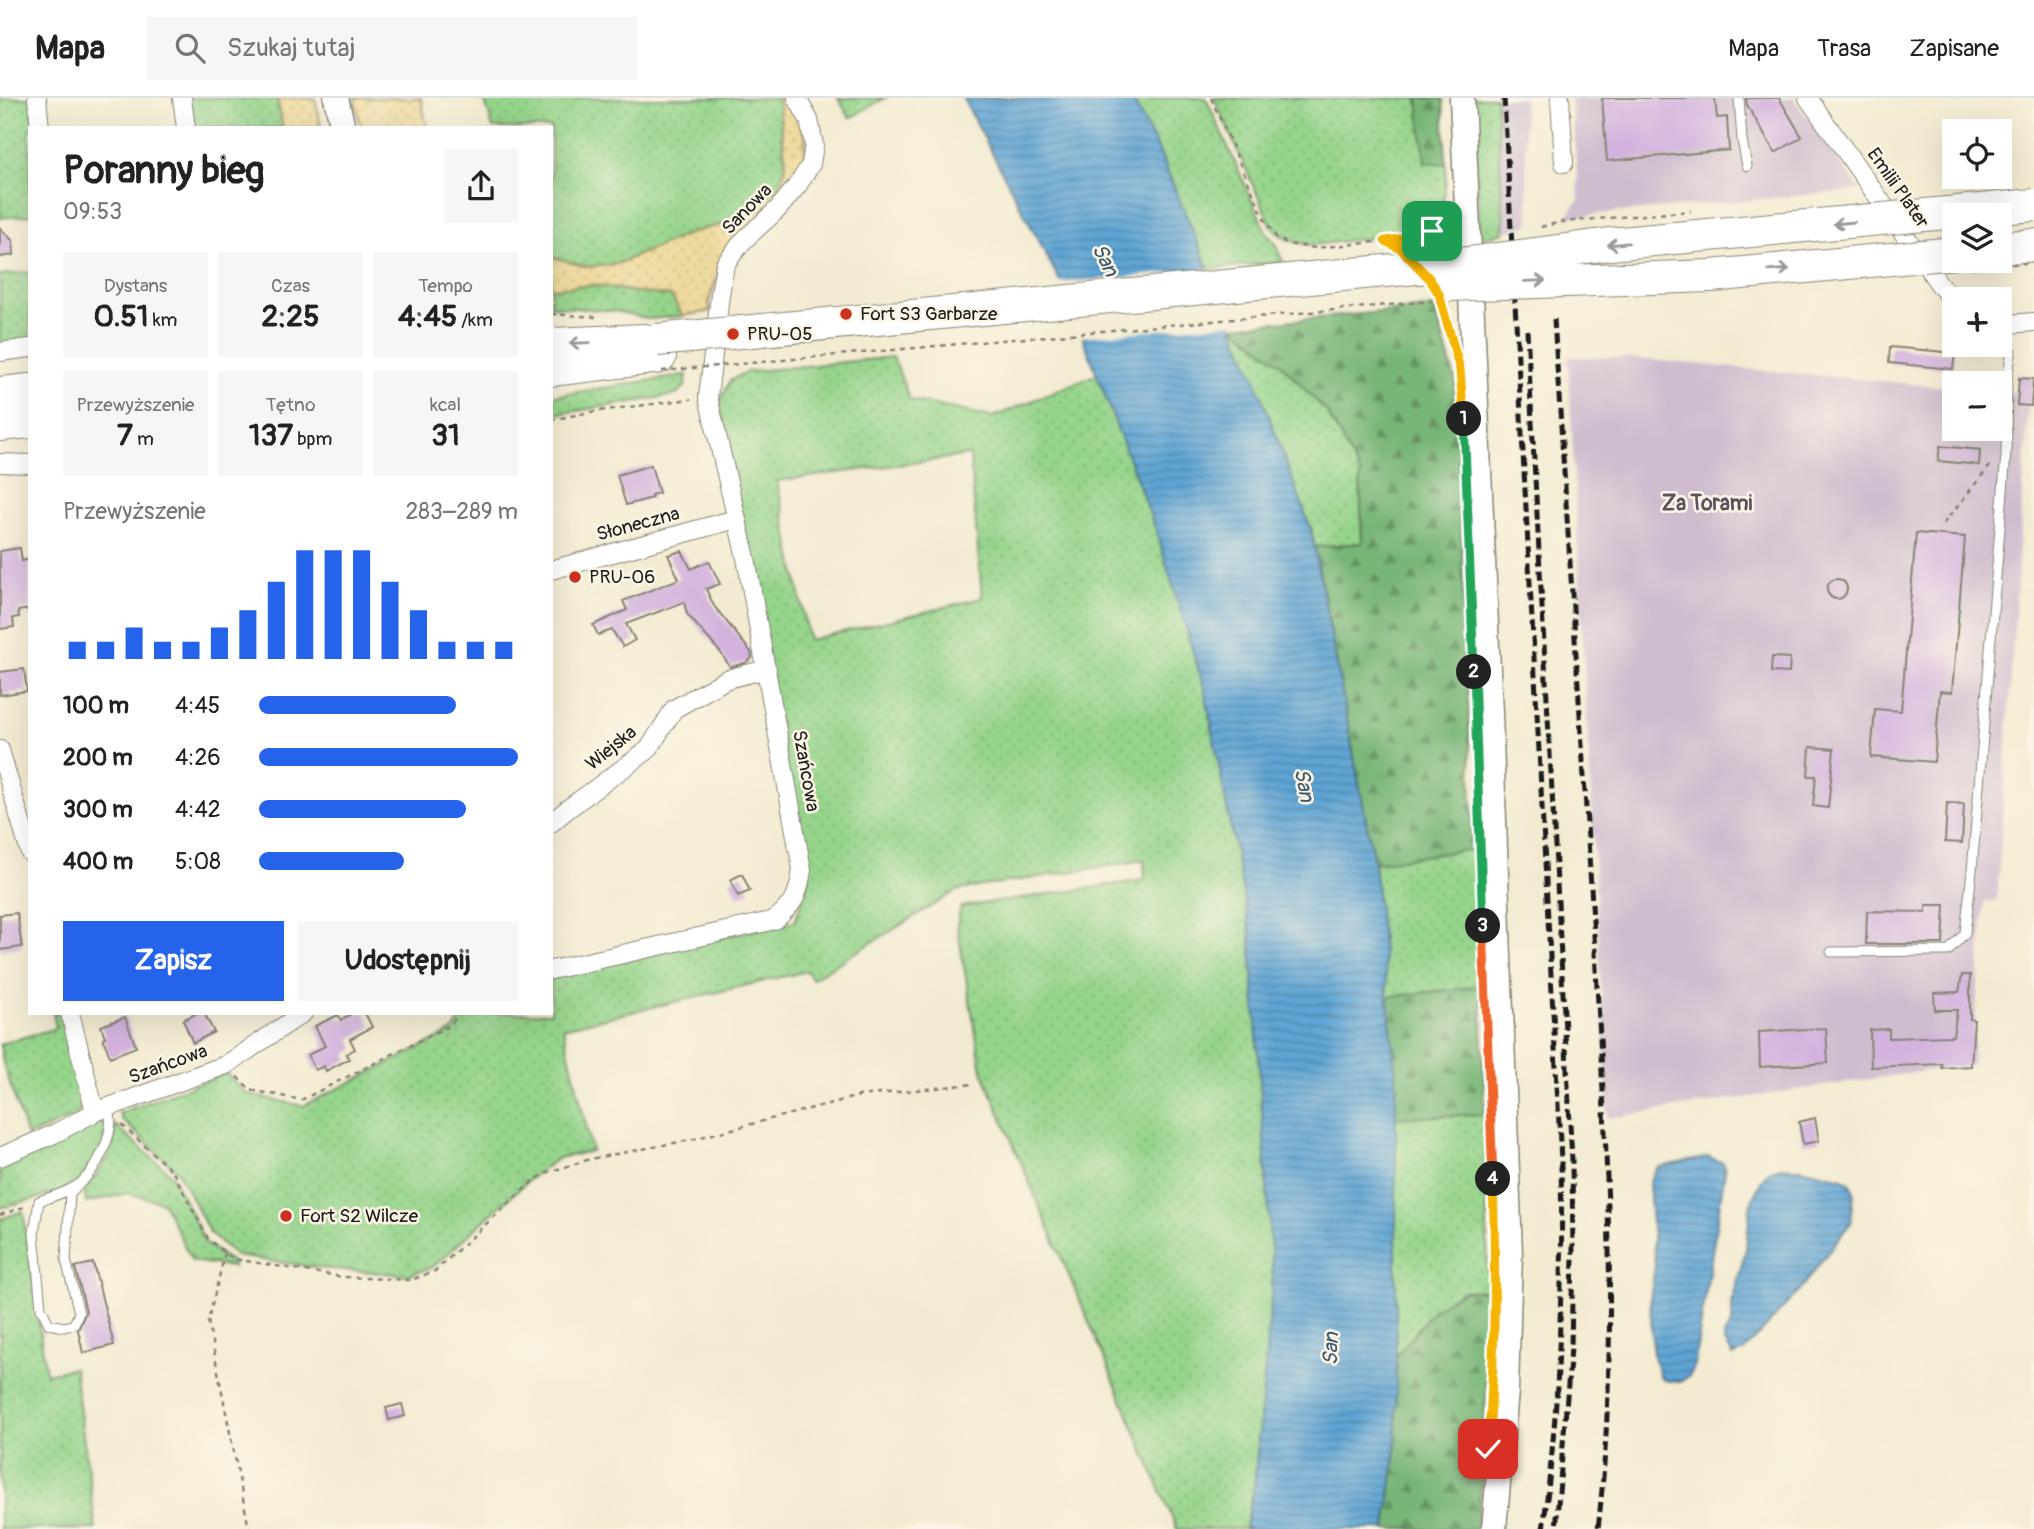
<!DOCTYPE html>
<html lang="pl">
<head>
<meta charset="utf-8">
<style>
  body { margin:0; font-family:Pangolin,sans-serif; background:#f6f6f6; color:#222; height:100vh; display:flex; flex-direction:column; font-size:26px; white-space:nowrap }
  * { box-sizing:border-box; margin:0 }
  p { font-size:23px; color:#767676 }
  .icon { flex:none; width:38px; height:38px; fill:none; stroke:currentColor; stroke-width:2; stroke-linecap:round; stroke-linejoin:round }
  .map { position:relative; flex:1; overflow:hidden }
  .drawer { position:absolute; left:28px; top:28px; width:525px; height:889px; display:flex; flex-direction:column; background:#fff; border-radius:0px; box-shadow:0 7px 28px #0002 }
  .drawer>* { flex:none }
  .fabs { position:absolute; left:1942px; top:21px; display:grid; gap:14px }
  .fabs a { display:grid; place-items:center; width:70px; height:70px; border-radius:0px; background:#fff; box-shadow:0 7px 28px #0002; font-size:35px }
  .pin { position:absolute; display:grid; place-items:center; width:60px; height:60px; color:#fff; margin:-30px; border-radius:14px; box-shadow:0 4px 10px #0006 }
  .km { position:absolute; width:35px; height:35px; margin:-18px; border-radius:50%; background:#222; color:#fff; font-size:19px; line-height:35px; text-align:center }
  .round { display:grid; place-items:center; flex:none; width:74px; height:74px; border-radius:0px; background:#f6f6f6 }
  .summary { display:flex; align-items:center; justify-content:space-between; height:119px; padding:0 35px }
  h1 { font-size:38px; font-weight:800; line-height:52px }
  .figures { display:grid; grid-template-columns:repeat(3,1fr); gap:10px; height:119px; padding:7px 35px }
  .figures div { display:grid; align-content:center; border-radius:0px; background:#f6f6f6; text-align:center }
  .figures b { font-size:30px; font-weight:800 }
  .figures small { font-size:19px; font-weight:400 }
  .figures p { font-size:19px }
  .chart { height:196px; padding:14px 35px }
  .chart p { display:flex; justify-content:space-between }
  .chart svg { width:100%; height:126px; margin-top:7px; stroke:#2563eb; stroke-width:6 }
  .button { display:flex; gap:14px; margin-top:auto; padding:14px 35px }
  .button a { flex:1; height:80px; border-radius:0px; background:#2563eb; color:#fff; font-size:28px; font-weight:800; line-height:80px; text-align:center }
  .button a+a { background:#f6f6f6; color:#222 }
  ul { padding:0 35px; list-style:none; font-size:23px }
  li { display:grid; grid-template-columns:112px 84px 1fr; align-items:center; height:52px }
  li i { height:18px; border-radius:9px; background:#2563eb }
  header { display:flex; align-items:center; gap:42px; box-sizing:border-box; height:98px; padding:0 35px; background:#fff; border-bottom:2px solid #e0e0e0 }
  header strong { font-size:33px }
  nav { display:flex; gap:38px; margin-inline-start:auto; font-size:24px }
  .search { width:490px; height:63px; background:#f6f6f6; display:flex; align-items:center; gap:18px; box-sizing:border-box; padding:0 24px; border-radius:0px; color:#767676; font-size:26px }
  .map>svg:first-child { display:block }
  .industrial { fill:#cfbdcf }
  .grass { fill:url(#grass-dots); stroke:#587854; stroke-width:2; fill-rule:evenodd }
  .forest { fill:url(#forest-firs); stroke:#4a694a; stroke-width:2 }
  .sand { fill:url(#sand-dots); stroke:#857b5d; stroke-width:2 }
  .water { fill:url(#water-rules); stroke:#3d6078; stroke-width:2 }
  .pier { fill:#f3ebd1 }
  .building { fill:#d3b3de }
  .lines { fill:none; stroke-linecap:round; stroke-linejoin:round }
  .lane-casing { stroke:#888476; stroke-width:11 }
  .street-casing { stroke:#888476; stroke-width:20 }
  .secondary-casing { stroke:#888476; stroke-width:27 }
  .highway-casing { stroke:#888476; stroke-width:34 }
  .path { stroke:#888476; stroke-width:2.5; stroke-dasharray:5 5; stroke-linecap:butt }
  .lane { stroke:#fff; stroke-width:9 }
  .street { stroke:#fff; stroke-width:18 }
  .secondary { stroke:#fff; stroke-width:24 }
  .highway { stroke:#fff; stroke-width:32 }
  .rail { stroke:#1c1c1c; stroke-width:5; stroke-dasharray:10 5; stroke-linecap:butt }
  .highway-bridge-casing { stroke:#888476; stroke-width:34; stroke-linecap:butt }
  .path-bridge { stroke:#888476; stroke-width:2.5; stroke-dasharray:5 5; stroke-linecap:butt }
  .highway-bridge { stroke:#fff; stroke-width:32 }
  .oneway { stroke:#999 }
  .split-1-casing { stroke:#fff; stroke-width:14 }
  .split-2-casing { stroke:#fff; stroke-width:14 }
  .split-3-casing { stroke:#fff; stroke-width:14 }
  .split-4-casing { stroke:#fff; stroke-width:14 }
  .split-5-casing { stroke:#fff; stroke-width:14 }
  .split-1 { stroke:#f5b400; stroke-width:9 }
  .split-2 { stroke:#22a559; stroke-width:9 }
  .split-3 { stroke:#22a559; stroke-width:9 }
  .split-4 { stroke:#f0652b; stroke-width:9 }
  .split-5 { stroke:#f5b400; stroke-width:9 }
  .poi-dot { fill:#c8321e; stroke:#fcf5e5; stroke-width:2.5 }
  .labels { text-anchor:middle; dominant-baseline:central; stroke-width:5; stroke-linejoin:round; paint-order:stroke }
  .street-label { font-size:19px; fill:#1c1c1c; stroke:#fcf5e5 }
  .poi-label { font-size:19px; fill:#1c1c1c; stroke:#fcf5e5; text-anchor:start }
  .water-label { font-size:21px; font-style:italic; fill:#3a596f; stroke:#fcf5e5 }
  .neighbourhood-label { font-size:21px; font-weight:bold; fill:#5c5160; stroke:#fcf5e5 }
</style>
</head>
<body>
<header>
<strong>Mapa</strong>
<div class="search"><svg class="icon" aria-label="search" viewBox="0 0 24 24"><circle cx="10" cy="10" r="6"/><path d="M15 15l6 6"/></svg>Szukaj tutaj</div>
<nav><a>Mapa</a><a>Trasa</a><a>Zapisane</a></nav>
</header>
<div class="map">
<svg width="2034" height="1431" viewBox="0 0 2034 1431">
  <defs>
    <pattern id="grass-dots" width="8" height="8" patternUnits="userSpaceOnUse" patternTransform="scale(1.75)"><rect width="8" height="8" fill="#95d48b"/><path d="M2 2h.1M6 6h.1" fill="none" stroke="#80b577" stroke-width="1.8" stroke-linecap="round"/></pattern>
    <pattern id="forest-firs" width="22" height="20" patternUnits="userSpaceOnUse" patternTransform="scale(1.75)"><rect width="22" height="20" fill="#78b677"/><path d="M5 1l3.5 6h-7zM16 11l3.5 6h-7z" fill="#629361"/></pattern>
    <pattern id="sand-dots" width="8" height="8" patternUnits="userSpaceOnUse" patternTransform="scale(1.75)"><rect width="8" height="8" fill="#eeda9e"/><path d="M2 2h.1M6 6h.1" fill="none" stroke="#ccba88" stroke-width="1.8" stroke-linecap="round"/></pattern>
    <pattern id="water-rules" width="6" height="5" patternUnits="userSpaceOnUse" patternTransform="scale(1.75)"><rect width="6" height="5" fill="#5ea4d4"/><path d="M0 2.5h6" fill="none" stroke="#4d85ab"/></pattern>
  </defs>
  <rect width="100%" height="100%" fill="#fcf5e5"/>
  <filter id="ink" filterUnits="userSpaceOnUse"><feTurbulence type="fractalNoise" baseFrequency=".0143" numOctaves="2"/><feDisplacementMap in="SourceGraphic" scale="14" xChannelSelector="R" yChannelSelector="G"/><feConvolveMatrix kernelMatrix="1 2 1 2 8 2 1 2 1" color-interpolation-filters="sRGB"/></filter>
  <filter id="wash" filterUnits="userSpaceOnUse"><feTurbulence type="fractalNoise" baseFrequency=".00686" numOctaves="4" result="noise"/><feDisplacementMap in="SourceGraphic" scale="28" xChannelSelector="R" yChannelSelector="G"/><feGaussianBlur stdDeviation="1.57" result="paint"/><feColorMatrix in="noise" values="0 0 0 0 0 0 0 0 0 0 0 0 0 0 0 0 0 1.4 0 .05"/><feComposite in="paint" operator="in"/></filter>
  <g filter="url(#wash)">
    <rect width="100%" height="100%" fill="#f3ebd1"/>
    <path class="industrial" d="M1496,0h27l6,127 -25,7z
      M1571,0h222l67,92 -293,27 12,-18z
      M1568,259l61,1 326,30v41h45v-37l16,1 1,-19 13,2 -33,524 -13,2 -12,162 -364,54z"/>
    <path class="grass" d="M0,0h32l3,30h-5v87l-30,3z
      M188,0h89l6,30h-91z
      M484,0h294l8,68 -7,21 -40,33 -46,12 -76,32 -31,3 -30,-9h-5v-130h-58z
      M838,0h47l-35,20z
      M1132,0h74l61,136 8,9 8,19 -74,7 -51,-120z
      M1214,0h204l7,64 21,2c1,23 -2,52 -24,63v3l-9,3 -101,12c-18,-3 -30,-4 -41,-20z
      M1473,0h23l8,134 -24,7z
      M30,174v72l-30,3v-72z
      M594,187l48,8 30,3 11,20 -33,3 -35,-8 -64,-5v-18z
      M1233,228l47,37 47,49 33,61 2,70 -47,4 -4,-18z
      M893,259l17,43 83,17 104,-43 58,153 50,164 45,239 23,349 -19,208 -9,42h-68l-195,-458 -25,-146 4,-18 184,-27 -1,-20 -186,30 -146,89 -5,-8 -244,57 29,123 -34,7 -27,20 -98,89 -25,8 -87,-7 -85,-12 -26,-23 -32,-61 -56,-52 -3,-7 107,-40 21,21 56,12 149,-74 14,-19h85v-36l244,-56 12,-37 -61,-344 -27,-137 11,-22 16,-9zM970,357l12,143 -173,42 -32,-159z
      M687,277l-2,12 -10,8 -124,20v-19z
      M1474,751l7,137 -94,11 -13,-134z
      M53,915h9l20,83 -1,11 -4,8 -50,22 -24,-75 -3,-18 56,-16z
      M1485,1016l3,176 -25,1 -30,19 -37,47v-239z
      M100,1022l5,7 -2,18 -23,36 -19,11 -61,16v-48l92,-39z
      M115,1027l57,50 34,69 26,18 1,5 -41,-6 -29,-59 -36,-9 -41,10 -2,-12c18,-22 27,-36 31,-66z
      M23,1113l23,163 28,-6 22,161h-96v-310z"/>
    <path class="forest" d="M1418,0h25l3,66 -21,-2z
      M1434,209l21,72 19,470 -100,14 -59,-316 47,-4 -2,-70 -33,-61 -47,-49 -47,-37z
      M1481,888l4,128 -89,4v-41l-9,-80z
      M1488,1192c-1,80 -2,160 -11,239h-91l10,-81v-91l37,-47 30,-19z"/>
    <path class="sand" d="M277,0h38l6,30h-38z
      M354,0h67l6,30h-66z
      M778,0h4c23,27 27,31 22,68l-81,94 -14,42 2,9 -28,5 -12,-20 -29,-3 -48,-8 -43,3v-30h5l30,9 31,-3 76,-32 46,-12 40,-33 7,-21z"/>
    <path class="water" d="M963,0h169l26,51 96,227 57,153 63,334 22,214v371l-10,81h-141l9,-42 19,-208 -23,-349 -45,-239 -50,-164 -90,-236z
      M1709,1059l14,6 2,8 -31,196 -4,8 -7,5 -5,2 -14,-2 -4,-4 -7,-19 -3,-57 5,-34 -6,-82 7,-15 3,-2z
      M1779,1069l22,1 42,10 7,5 4,11 -3,28 -53,70 -54,59 -11,5 -9,-15v-6l8,-12v-22l14,-52 4,-41 4,-12 9,-18 6,-7z"/>
    <path class="pier" d="M1213,171l23,54 -156,14 -23,-54z"/>
    <g id="blocks">
      <path class="building" d="M1602,0h113l2,20 10,-1 2,33 -122,11z
        M1746,0h33l23,39 -27,16 -28,-48z
        M0,130l13,13 1,14 -14,2z
        M1890,249l65,6 -2,16 -64,-6z
        M2019,280l14,1 -2,27 -14,-1z
        M1940,348l40,4 -1,15 -41,-4z
        M651,367l8,28 -8,2 1,3 -26,7 -9,-30z
        M1916,435l49,4 -13,155 -12,-1 -6,71 -63,-5 4,-48 26,2z
        M20,450l2,13 8,-2v50l-12,2 1,6 -6,1 1,9 -14,2v-78z
        M682,453l9,18 18,-8 11,23 -14,5 8,17 37,46 1,6 -7,5 -15,4 -9,-14 -34,-39 -3,-12 -58,22 9,16 -12,7 -11,-17 -14,5 -5,-10 34,-15 -4,-9 56,-22 -11,-24z
        M1827 491a10 10 0 1 1 20 0a10 10 0 1 1-20 0Z
        M1772,559l18,1 -1,15 -18,-1z
        M24,571l3,22 -27,4v-23z
        M1810,649l24,2 -6,59 -15,-2 3,-30h-8z
        M1947,705l17,1 -2,39 -17,-1z
        M742,776l8,17 -12,5 -8,-16z
        M1926,807h19l-2,39h-77l1,-33 59,1z
        M17,815l5,34 -22,3v-35z
        M1962,877h8v44l4,1 -3,46 -29,2v-4l-71,3 -1,-37 19,-1v9l64,-2 4,-26h-22l-1,-17 25,-1z
        M197,915h7l10,19 -21,11 -10,-23z
        M353,915h12l7,14 -22,12 5,10 -9,5 3,5 -23,12 -2,-5 -9,4 -7,-15 17,-9 -10,-20 23,-11 3,5z
        M125,919l11,30 -26,10 -7,-19 2,-1 -4,-11z
        M1826,930l2,35 -68,4 -1,-35z
        M1815,1020l4,23 -16,3 -4,-22z
        M93,1165l21,82 -31,8 -5,-23 8,-19 -11,-44z
        M402,1306l3,12 -16,4 -3,-12z"/>
    </g>
  </g>
  <g filter="url(#ink)">
    <use href="#blocks" fill-opacity="0" stroke="#888476" stroke-width="2"/>
    <g class="lines">
      <g class="lane-casing">
        <path id="lane" d="M1739,0l3,42 5,26
          M1831,854l117,-1 17,-18 7,-62 34,-417 1,-75 4,-23 -3,-32
          M77,1088l-7,8 -4,66 13,53 -5,11 -10,3 -15,-3 -8,-16 -7,-75 5,-32c13,-4 26,-8 37,-15 20,-12 42,-57 32,-78"/>
      </g>
      <g class="street-casing">
        <path id="street" d="M37,0l3,30
          M182,0l4,30
          M1560,0l4,65
          M1808,0l134,190 13,13
          M2000,224l8,2 26,-2
          M0,254l30,-4
          M0,365l30,1
          M551,472l185,-51
          M0,652l30,103
          M551,725l18,-15 79,-58 26,-41 53,-30 40,-10
          M551,872l224,-50c20,-18 23,-23 27,-50l-56,-312 -38,-161 12,-102 5,-31 19,-24 34,-31 20,-24 13,-21 3,-19 -5,-25 -12,-22
          M70,915l25,99
          M0,1059l54,-23 41,-22 131,-47 77,-52"/>
      </g>
      <g class="secondary-casing">
        <path id="secondary" d="M336,0l7,30
          M1462,0l28,615 20,540 -4,138 -12,138"/>
      </g>
      <g class="highway-casing">
        <path id="highway" d="M2000,150l34,-3
          M551,246l94,-4
          M551,272l109,-13
          M0,295l30,-3
          M0,327l30,-3"/>
      </g>
      <path class="path" d="M1211,0l53,120 12,19 12,7 28,4 69,-7 7,4
        M1385,143c19,-2 55,-2 61,-25
        M1440,143l1,-24 4,-17
        M1443,210l8,30
        M551,216l46,3
        M551,322l40,-8 100,-13
        M1943,426l50,-62
        M237,979l14,13 50,10 148,-74 11,-13
        M122,1027l51,47 35,67 17,14 9,6 109,18 68,3 24,-9 99,-91 15,-8 41,-13 100,-19 169,-44 114,-12
        M0,1117l27,-9
        M225,1155l-17,68 41,208"/>
      <use href="#lane" class="lane"/>
      <use href="#street" class="street"/>
      <use href="#secondary" class="secondary"/>
      <use href="#highway" class="highway"/>
      <path class="rail" d="M1504,0l57,1063c2,123 -1,246 -18,368
        M1554,221c14,217 29,434 42,650 11,187 23,374 2,560
        M1527,232l45,830 1,95 -2,93 -15,181"/>
      <g class="highway-bridge-casing">
        <path id="highway-bridge" d="M1449,187l262,-9 244,-23
          M657,242l812,-77 141,-19 424,-39"/>
      </g>
      <path class="path-bridge" d="M1541,129l20,-5 130,-11
        M1972,170l62,-6
        M662,273l770,-70"/>
      <use href="#highway-bridge" class="highway-bridge"/>
    </g>
    <defs><path id="oneway-shaft" d="M-6 0H5M1.5-3L5.5 0L1.5 3" fill="none" stroke-width="1.6" stroke-linecap="round" stroke-linejoin="round" transform="scale(1.75)"/></defs>
    <g class="oneway">
      <use href="#oneway-shaft" transform="translate(1844 125) rotate(175)"/>
      <use href="#oneway-shaft" transform="translate(1618 146) rotate(174)"/>
      <use href="#oneway-shaft" transform="translate(1779 172) rotate(-5)"/>
      <use href="#oneway-shaft" transform="translate(1535 183) rotate(-2)"/>
      <use href="#oneway-shaft" transform="translate(580 245) rotate(178)"/>
    </g>
  </g>
  <g class="lines" filter="url(#ink)">
    <g class="split-1-casing">
      <path id="split-1" d="M1432,133l-15,6 -32,4 16,8 28,29 10,16 21,76 4,49"/>
    </g>
    <g class="split-2-casing">
      <path id="split-2" d="M1464,321l10,253"/>
    </g>
    <g class="split-3-casing">
      <path id="split-3" d="M1474,574l9,254"/>
    </g>
    <g class="split-4-casing">
      <path id="split-4" d="M1483,828l10,253"/>
    </g>
    <g class="split-5-casing">
      <path id="split-5" d="M1488,1351c7,-90 8,-180 5,-270"/>
    </g>
    <use href="#split-1" class="split-1"/>
    <use href="#split-2" class="split-2"/>
    <use href="#split-3" class="split-3"/>
    <use href="#split-4" class="split-4"/>
    <use href="#split-5" class="split-5"/>
  </g>
  <g class="poi-dot">
    <circle cx="846" cy="216" r="7"/>
    <circle cx="733" cy="236" r="7"/>
    <circle cx="575" cy="479" r="7"/>
    <circle cx="286" cy="1118" r="7"/>
  </g>
  <g class="labels">
    <g class="street-label">
      <text transform="translate(1898 90) rotate(55)">Emilii Plater</text>
      <text transform="translate(747 111) rotate(-46)">Sanowa</text>
      <text transform="translate(638 426) rotate(-15)">Słoneczna</text>
      <text transform="translate(611 650) rotate(-39)">Wiejska</text>
      <text transform="translate(806 673) rotate(80)">Szańcowa</text>
      <text transform="translate(168 966) rotate(-20)">Szańcowa</text>
    </g>
    <g class="poi-label">
      <text x="860" y="216">Fort S3 Garbarze</text>
      <text x="747" y="236">PRU-05</text>
      <text x="589" y="479">PRU-06</text>
      <text x="300" y="1118">Fort S2 Wilcze</text>
    </g>
    <g class="water-label">
      <text transform="translate(1105 162) rotate(63)">San</text>
      <text transform="translate(1304 687) rotate(79)">San</text>
      <text transform="translate(1331 1251) rotate(-88)">San</text>
    </g>
    <g class="neighbourhood-label">
      <text x="1707" y="405">Za Torami</text>
    </g>
  </g>
</svg>
<div class="fabs">
<a><svg class="icon" aria-label="locate" viewBox="0 0 24 24"><circle cx="12" cy="12" r="6"/><path d="M12 2v4M12 18v4M2 12h4M18 12h4"/></svg></a>
<a><svg class="icon" aria-label="layers" viewBox="0 0 24 24"><path d="M12 4l9 5-9 5-9-5zM3 14l9 5 9-5"/></svg></a>
<a>+</a>
<a>−</a>
</div>
<div class="pin" style="left:1432px;top:133px;background:#1e9e55"><svg class="icon" aria-label="arrive" viewBox="0 0 24 24"><path d="M6 21V4h12l-3 4 3 4H6"/></svg></div>
<div class="pin" style="left:1488px;top:1351px;background:#d93025"><svg class="icon" aria-label="check" viewBox="0 0 24 24"><path d="M5 12l5 5 9-10"/></svg></div>
<b class="km" style="left:1464px;top:321px">1</b>
<b class="km" style="left:1474px;top:574px">2</b>
<b class="km" style="left:1483px;top:828px">3</b>
<b class="km" style="left:1493px;top:1081px">4</b>
<section class="drawer">
<div class="summary"><div><h1>Poranny bieg</h1><p>09:53</p></div><a class="round"><svg class="icon" aria-label="share" viewBox="0 0 24 24"><path d="M12 15V3M7 8l5-5 5 5M5 13v7h14v-7"/></svg></a></div>
<div class="figures">
<div><p>Dystans</p><b>0.51<small> km</small></b></div>
<div><p>Czas</p><b>2:25</b></div>
<div><p>Tempo</p><b>4:45<small> /km</small></b></div>
</div>
<div class="figures">
<div><p>Przewyższenie</p><b>7<small> m</small></b></div>
<div><p>Tętno</p><b>137<small> bpm</small></b></div>
<div><p>kcal</p><b>31</b></div>
</div>
<div class="chart"><p><span>Przewyższenie</span>283–289 m</p>
<svg viewBox="0 0 160 44" preserveAspectRatio="none"><path d="M5 44V38M15 44V38M25 44V33M35 44V38M45 44V38M55 44V33M65 44V27M75 44V17M85 44V6M95 44V6M105 44V6M115 44V17M125 44V27M135 44V38M145 44V38M155 44V38"/></svg>
</div>
<ul>
<li><b>100 m</b>4:45<i style="width:76%"></i></li>
<li><b>200 m</b>4:26<i style="width:100%"></i></li>
<li><b>300 m</b>4:42<i style="width:80%"></i></li>
<li><b>400 m</b>5:08<i style="width:56%"></i></li>
</ul>
<div class="button"><a>Zapisz</a><a>Udostępnij</a></div>
</section>
</div>
</body>
</html>
